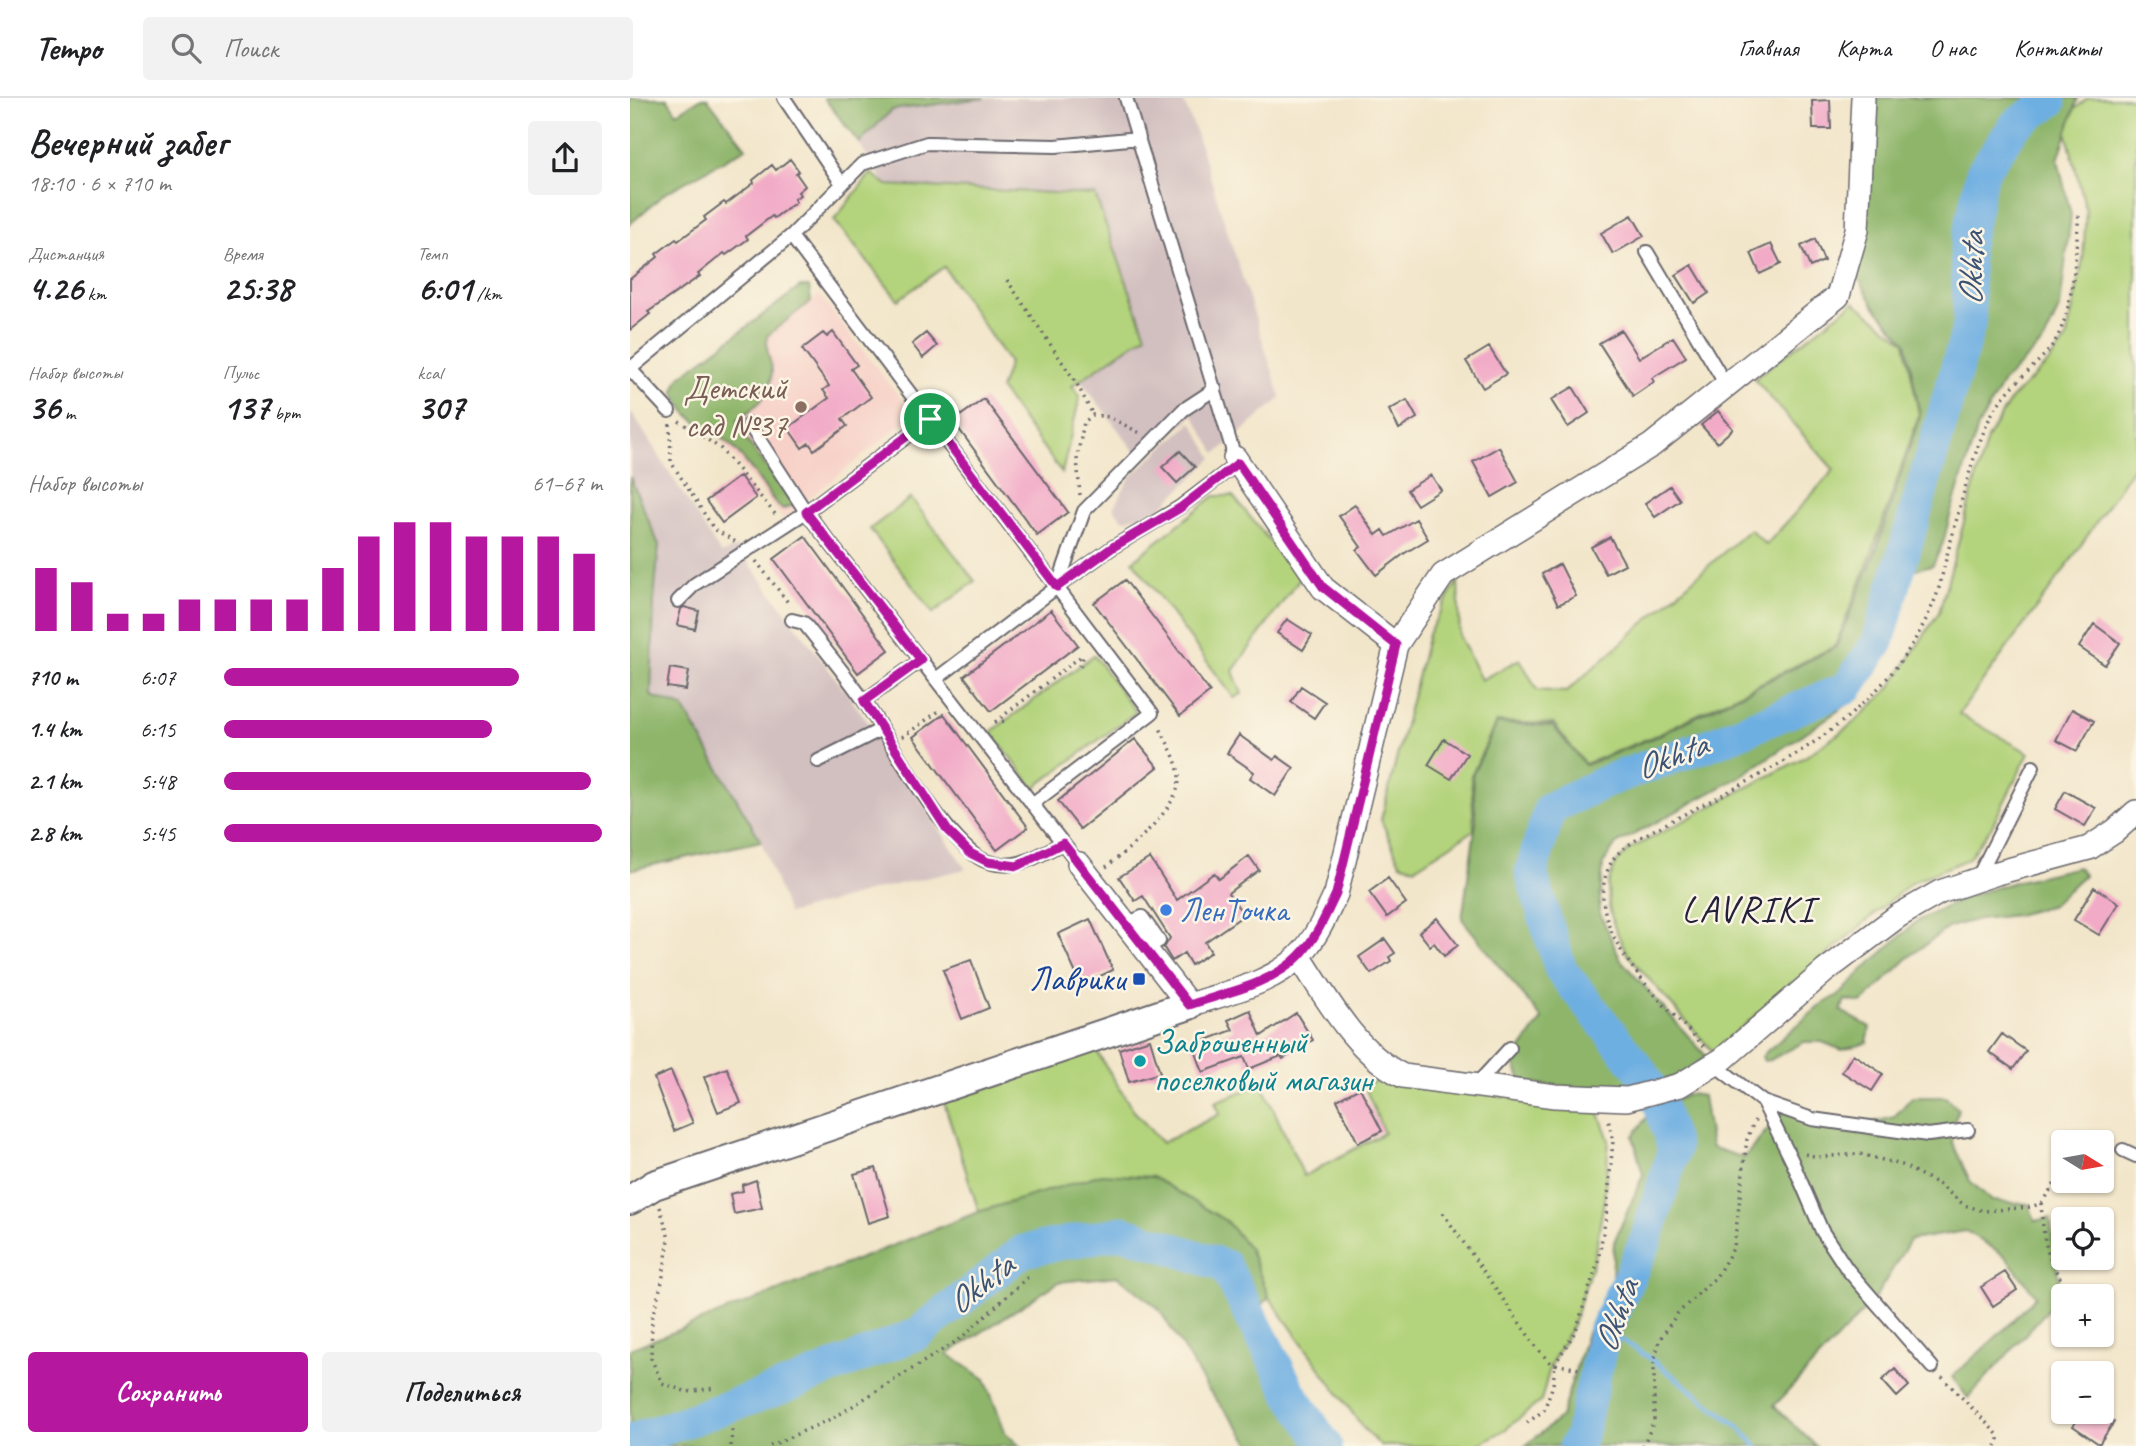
<!DOCTYPE html>
<html lang="ru">
<head>
<meta charset="utf-8">
<style>
  body { margin:0; font-family:Caveat,sans-serif; background:#f2f2f2; color:#202124; height:100vh; display:flex; flex-direction:column; font-size:26px; white-space:nowrap }
  * { box-sizing:border-box; margin:0 }
  p { font-size:23px; color:#757577 }
  .icon { flex:none; width:38px; height:38px; fill:none; stroke:currentColor; stroke-width:2; stroke-linecap:round; stroke-linejoin:round }
  .map { position:relative; flex:1; overflow:hidden }
  .panel { display:flex; flex-direction:column; background:#fff; width:630px }
  .panel>* { flex:none }
  .needle { width:46px; rotate:101deg }
  .buttons { position:absolute; left:1421px; top:1032px; display:grid; gap:14px }
  .buttons a { display:grid; place-items:center; width:63px; height:63px; border-radius:7px; background:#fff; box-shadow:0 2px 5px #0004; font-size:35px }
  .pin { position:absolute; display:grid; place-items:center; width:60px; height:60px; color:#fff; margin:-30px; border:4px solid #fff; border-radius:50%; box-shadow:0 2px 7px #0007 }
  .round { display:grid; place-items:center; flex:none; width:74px; height:74px; border-radius:7px; background:#f2f2f2 }
  .headline { display:flex; align-items:center; justify-content:space-between; height:119px; padding:0 28px }
  h1 { font-size:38px; font-weight:800; line-height:52px }
  .figures { display:grid; grid-template-columns:repeat(3,1fr); gap:10px; height:119px; padding:7px 28px }
  .figures div { display:grid; align-content:center }
  .figures b { font-size:35px; font-weight:800 }
  .figures small { font-size:19px; font-weight:400 }
  .figures p { font-size:19px }
  .chart { height:196px; padding:14px 28px }
  .chart p { display:flex; justify-content:space-between }
  .chart svg { width:100%; height:126px; margin-top:7px; stroke:#b5179e; stroke-width:6 }
  .button { display:flex; gap:14px; margin-top:auto; padding:14px 28px }
  .button a { flex:1; height:80px; border-radius:7px; background:#b5179e; color:#fff; font-size:28px; font-weight:800; line-height:80px; text-align:center }
  .button a+a { background:#f2f2f2; color:#202124 }
  ul { padding:0 28px; list-style:none; font-size:23px }
  li { display:grid; grid-template-columns:112px 84px 1fr; align-items:center; height:52px }
  li i { height:18px; border-radius:9px; background:#b5179e }
  header { display:flex; align-items:center; gap:42px; box-sizing:border-box; height:98px; padding:0 35px; background:#fff; border-bottom:2px solid #e0e0e0 }
  header strong { font-size:33px }
  nav { display:flex; gap:38px; margin-inline-start:auto; font-size:24px }
  .search { width:490px; height:63px; background:#f2f2f2; display:flex; align-items:center; gap:18px; box-sizing:border-box; padding:0 24px; border-radius:7px; color:#757577; font-size:26px }
  main { display:flex; flex:1; min-height:0 }
  .map>svg:first-child { display:block }
  .built { fill:#f7d1c8 }
  .industrial { fill:#d2bfc0 }
  .green { fill:#b3d37b; stroke:#6a7a5b; stroke-width:2 }
  .forest { fill:#8eb56b; stroke:#586c53; stroke-width:2 }
  .lines { fill:none; stroke-linecap:round; stroke-linejoin:round }
  .stream { stroke:#6eafe2; stroke-width:5 }
  .river { stroke:#6eafe2; stroke-width:33 }
  .building { fill:#f2abc7 }
  .service-casing { stroke:#6b676d; stroke-width:16 }
  .minor-casing { stroke:#6b676d; stroke-width:26 }
  .tertiary-casing { stroke:#6b676d; stroke-width:32 }
  .path { stroke:#6b676d; stroke-width:3.5; stroke-dasharray:2 5; stroke-linecap:butt }
  .service { stroke:#fff; stroke-width:12 }
  .minor { stroke:#fff; stroke-width:23 }
  .tertiary { stroke:#fff; stroke-width:28 }
  .route-casing { stroke:#fff; stroke-width:14 }
  .route { stroke:#b5179e; stroke-width:9 }
  .education-dot { fill:#8d6e63; stroke:#fcf5e5; stroke-width:2.5 }
  .shop-dot { fill:#3f7fe0; stroke:#fcf5e5; stroke-width:2.5 }
  .transit-dot { fill:#1a4fb4; stroke:#fcf5e5; stroke-width:2.5 }
  .culture-dot { fill:#0f9aa8; stroke:#fcf5e5; stroke-width:2.5 }
  .labels { text-anchor:middle; dominant-baseline:central; stroke-width:5; stroke-linejoin:round; paint-order:stroke }
  .education-label { font-size:33px; fill:#785e54; stroke:#fcf5e5; text-anchor:end }
  .shop-label { font-size:33px; fill:#366cbe; stroke:#fcf5e5; text-anchor:start }
  .transit-label { font-size:33px; fill:#164399; stroke:#fcf5e5; text-anchor:end }
  .culture-label { font-size:33px; fill:#0d838f; stroke:#fcf5e5; text-anchor:start }
  .water-label { font-size:35px; font-style:italic; fill:#3d5375; stroke:#fcf5e5 }
  .quarter-label { font-size:37px; letter-spacing:2px; fill:#22223b; stroke:#fcf5e5 }
</style>
</head>
<body>
<header>
<strong>Tempo</strong>
<div class="search"><svg class="icon" aria-label="search" viewBox="0 0 24 24"><circle cx="10" cy="10" r="6"/><path d="M15 15l6 6"/></svg>Поиск</div>
<nav><a>Главная</a><a>Карта</a><a>О нас</a><a>Контакты</a></nav>
</header>
<main>
<section class="panel">
<div class="headline"><div><h1>Вечерний забег</h1><p>18:10 · 6 × 710 m</p></div><a class="round"><svg class="icon" aria-label="share" viewBox="0 0 24 24"><path d="M12 15V3M7 8l5-5 5 5M5 13v7h14v-7"/></svg></a></div>
<div class="figures">
<div><p>Дистанция</p><b>4.26<small> km</small></b></div>
<div><p>Время</p><b>25:38</b></div>
<div><p>Темп</p><b>6:01<small> /km</small></b></div>
</div>
<div class="figures">
<div><p>Набор высоты</p><b>36<small> m</small></b></div>
<div><p>Пульс</p><b>137<small> bpm</small></b></div>
<div><p>kcal</p><b>307</b></div>
</div>
<div class="chart"><p><span>Набор высоты</span>61–67 m</p>
<svg viewBox="0 0 160 44" preserveAspectRatio="none"><path d="M5 44V22M15 44V27M25 44V38M35 44V38M45 44V33M55 44V33M65 44V33M75 44V33M85 44V22M95 44V11M105 44V6M115 44V6M125 44V11M135 44V11M145 44V11M155 44V17"/></svg>
</div>
<ul>
<li><b>710 m</b>6:07<i style="width:78%"></i></li>
<li><b>1.4 km</b>6:15<i style="width:71%"></i></li>
<li><b>2.1 km</b>5:48<i style="width:97%"></i></li>
<li><b>2.8 km</b>5:45<i style="width:100%"></i></li>
</ul>
<div class="button"><a>Сохранить</a><a>Поделиться</a></div>
</section>
<div class="map">
<svg width="1506" height="1348" viewBox="0 0 1506 1348">
  <rect width="100%" height="100%" fill="#fcf5e5"/>
  <filter id="ink" filterUnits="userSpaceOnUse"><feTurbulence type="fractalNoise" baseFrequency=".0143" numOctaves="2"/><feDisplacementMap in="SourceGraphic" scale="14" xChannelSelector="R" yChannelSelector="G"/><feConvolveMatrix kernelMatrix="1 2 1 2 8 2 1 2 1" color-interpolation-filters="sRGB"/></filter>
  <filter id="wash" filterUnits="userSpaceOnUse"><feTurbulence type="fractalNoise" baseFrequency=".00686" numOctaves="4" result="noise"/><feDisplacementMap in="SourceGraphic" scale="28" xChannelSelector="R" yChannelSelector="G"/><feGaussianBlur stdDeviation="1.57" result="paint"/><feColorMatrix in="noise" values="0 0 0 0 0 0 0 0 0 0 0 0 0 0 0 0 0 1.4 0 .05"/><feComposite in="paint" operator="in"/></filter>
  <g filter="url(#wash)">
    <rect width="100%" height="100%" fill="#f2e6ca"/>
    <path class="built" d="M189,197l95,120 -131,104 -95,-120z"/>
    <path class="industrial" d="M355,0h197l12,29 87,271 -65,56 -23,-39 -51,46 -61,-80 65,-46 -51,-140 -209,-10 -27,-42 33,-33z
      M0,312l91,144 16,-7 126,168 103,154 -80,18 -98,27 -27,-73 -78,-133 -32,-12 3,-96 5,-55 -29,-68z
      M562,324l21,36 -54,51 -35,11 -11,-12 18,-32z"/>
    <path class="green" d="M1458,0h43l5,5v360l-69,103 -108,148 70,39 -37,73 -24,33 -56,23 -199,170 -86,-98 -13,-28 -5,-20 -1,-22 8,-21 14,-14 175,-92 49,-34 36,-35 49,-76 48,-173 24,-40 36,-35 19,-24 17,-81 3,-49 -23,-91z
      M241,75l16,12 208,10 51,140 -74,51 8,10 -18,77 -62,-84 9,-26 -65,-96 -46,33 -64,-80z
      M1224,204l51,40 14,73 -46,135 -38,96 -181,90 -69,28 -31,-40 -58,-2 -25,54 3,54 -59,38 -15,-5 -19,-43 47,-186 30,-54 2,57 21,43 39,-21 17,31 29,2 184,-163 16,16 68,-75 -80,-91z
      M584,398h19l67,82 -67,93 9,23 -8,4 -101,-137z
      M281,400l64,83 -42,32 -63,-84z
      M464,557l42,57 -102,76 -43,-56z
      M466,952l37,60 29,33 58,-29 -5,-12 47,-18 42,92 80,-43 -20,-48 28,-10 204,30 13,35 -5,61 -10,58 -22,68 -21,37 -10,37 -35,28 -30,17h-95l-17,-17 -95,-132 -20,-49 -147,-74 -123,38 -36,-113z"/>
    <path class="forest" d="M0,0h37l10,15 25,-15h5l39,50 -82,46 -34,30z
      M194,0h161l-93,12 -33,33z
      M1245,0h203l-20,62 13,55 -11,92 -16,34 -41,41 -25,45 -27,85 -8,31 -10,22 -22,5 -28,87 -26,41 -119,80 -122,66 -13,20 -4,47 21,48 86,97 -20,18 -60,18 -104,-9 -9,-23 29,-41 -80,-100 14,-97 -4,-46 25,-53 56,3 32,39 70,-28 181,-90 40,-97 44,-135 -14,-73 -31,-35 -20,-35 16,-94v-64z
      M170,189h9l2,14 -44,35c-1,11 1,18 4,28 5,27 -14,43 -33,56l1,10 56,74 -12,5 -6,-4c-15,-20 -29,-44 -47,-60 -24,-22 -44,-20 -56,-55l6,-13z
      M0,379l29,68 -5,55 -3,96 32,11 78,134 -131,29z
      M1448,769l6,8 -32,30 -35,10 -38,4 -30,8 -40,30 -47,46 -17,-3 -4,11 29,16 -3,16 -25,7 -20,-8h-18l-34,18 -6,1 -2,-4 4,-5 55,-47 21,-12 19,-21 56,-51 49,-24 48,-15z
      M1059,996l14,2 8,51 33,11 41,-50 81,16 28,-7 18,-20h34l12,12 -4,14 -2,19 18,39 22,20 37,3 6,17 15,-3 11,77 -93,103 -16,-21 57,-52 27,-29 -31,-40 -39,-25 -56,9 -36,60 -100,106 42,40h-291l36,-29 25,-82 26,-57 2,-36 29,-67 -10,-39 18,-24z
      M472,1076l51,3 73,44 23,27 20,49 -27,33 11,-6 35,70 34,52h-69l-46,-58 -48,-79 -41,-33 -59,6 -111,72 37,25 21,55 14,12h-390v-97l348,-137z"/>
    <g class="lines">
      <path class="stream" d="M975,1231l49,32 86,67 17,18"/>
      <path class="river" d="M0,1343l160,-56 127,-51 106,-83 100,-19 102,34 65,126 36,54
        M945,1348l6,-10 24,-107 41,-89 28,-91 -14,-44 -17,-31 -82,-104 -30,-97 19,-65 59,-28 105,-37 133,-55 31,-46 92,-320 -4,-72 16,-78 34,-48 34,-22v-4"/>
    </g>
    <g id="blocks">
      <path class="building" d="M1200,2l1,29h-18l-1,-28z
        M160,61l9,12 -3,2 9,13 -7,6 2,3 -6,4 2,3 -22,16 -2,-2 -26,20 2,3 -22,16 -2,-2 -26,21 2,2 -52,36 2,2 -20,16v-51l28,-22 -2,-3 20,-15 2,2 28,-21 -2,-3 20,-15 2,2 28,-21 -1,-3 19,-15 4,5z
        M1002,117l12,21 -31,18 -12,-21z
        M1185,141l9,22 -14,6 -9,-21z
        M1141,146l10,20 -21,10 -9,-21z
        M1062,167l17,28 -15,10 -18,-28z
        M991,232l18,28 34,-21 13,20 -34,21 2,4 -21,14 -34,-53z
        M203,234l24,33 -6,4 20,28 -29,22 5,7 -33,24 -5,-7 -7,5 -14,-20 41,-30 -6,-8 6,-4 -27,-37 21,-16 4,4z
        M296,235l11,13 -14,12 -11,-14z
        M859,249l17,27 -23,14 -17,-27z
        M943,289l16,26 -21,14 -17,-27z
        M354,301l84,113 -31,23 -84,-114z
        M777,302l10,18 -18,11 -10,-19z
        M1088,313l15,18 -16,14 -16,-18z
        M869,349l19,35 -26,15 -19,-35z
        M550,353l15,16 -18,16 -15,-16z
        M801,377l10,15 -24,15 -10,-15z
        M110,378l16,22 -34,25 -16,-22z
        M1040,388l10,14 -25,17 -10,-14z
        M725,407l21,30 7,-5 4,6 29,-17 12,20 -23,14 -29,22 -19,-25 4,-3 -22,-31z
        M175,438l84,114 -31,23 -84,-114z
        M980,439l15,27 -19,10 -15,-27z
        M930,466l16,32 -18,9 -16,-31z
        M495,482l85,112 -30,24 -86,-113z
        M54,509l15,4 -4,18 -18,-4 4,-16z
        M421,512l27,35 -87,66 -27,-35z
        M657,521l25,16 -9,15 -26,-17z
        M1464,526l26,19 -15,22 -26,-18z
        M40,570l19,3 -3,19 -19,-3z
        M671,588l24,16 -11,16 -23,-16z
        M1442,611l22,12 -17,30 -21,-11z
        M314,616l84,113 -31,23 -84,-113z
        M609,637l35,25 3,-4 17,12 -19,28 -25,-18 4,-6 -27,-19z
        M505,641l23,28 -78,62 -22,-28z
        M814,641l23,15 -16,25 -23,-14z
        M1435,693l31,17 -11,18 -30,-17z
        M619,758l10,14 -31,23 16,22 -39,27 6,10 -20,13 -7,-12 -12,8 -8,-13 6,-10 -27,-42 -8,5 -16,-24 31,-19 27,42 37,-27 5,6z
        M758,780l18,25 -19,14 -18,-25z
        M1464,789l25,16 -20,32 -25,-15z
        M807,820l21,27 -14,11 -10,-13 -4,3 -11,-14z
        M460,821l23,51 -32,15 -23,-51z
        M755,841l10,14 -6,4 2,4 -20,13 -12,-17z
        M341,862l18,48 -27,11 -19,-49z
        M620,912l11,26 35,-23 17,27 -30,19 -2,-3 -32,13 -5,-12 -41,15 -10,-27 40,-15 -5,-10z
        M1372,936l24,17 -13,18 -24,-17z
        M520,941l10,34 -31,9 -10,-33z
        M1223,956l30,20 -11,17 -30,-19z
        M97,970l14,35 -23,9 -14,-35z
        M41,973l22,52 -19,8 -20,-53z
        M730,990l22,43 -24,12 -21,-43z
        M246,1070l14,48 -22,7 -14,-49z
        M126,1082l6,28 -28,6 -4,-20 13,-3 -1,-6z
        M1375,1174l12,18 -24,16 -12,-19z
        M1265,1271l14,17 -12,11 -15,-17z
        M1453,1314h17l14,10 -15,22 -26,-18z"/>
    </g>
  </g>
  <g filter="url(#ink)">
    <use href="#blocks" fill-opacity="0" stroke="#6b676d" stroke-width="2"/>
    <g class="lines">
      <g class="service-casing">
        <path id="service" d="M154,0l58,86
          M496,0l109,360
          M161,138l361,477 -120,91
          M1017,154l79,133
          M39,313l-39,-42 161,-133 71,-72 65,-21 129,3 83,-8
          M119,326l57,88 273,352
          M427,489l27,-76 99,-101 32,-21
          M48,503l17,-17 111,-72 124,-93
          M162,522l12,3c21,27 43,53 62,81 25,37 83,146 122,158 31,9 48,-6 75,-19
          M306,581l121,-92 56,-40 67,-40 58,-44
          M234,603l57,-41
          M188,663l64,-32
          M1347,781l56,-112
          M496,826l16,-7 17,24 -13,8
          M1085,967l48,37 29,59 30,70 25,38 85,98
          M845,988l35,-38
          M1133,1004l49,17 116,16 40,-5
          M1493,1052l13,6"/>
      </g>
      <g class="minor-casing">
        <path id="minor" d="M605,360l88,130 73,57
          M449,766l110,141c36,-12 83,-21 110,-49 17,-17 27,-41 37,-62l60,-249 47,-70 209,-130 186,-149 19,-66 6,-132
          M669,858c29,44 56,96 104,120l152,20 72,3 53,-14 43,-26 102,-88 73,-55 42,-24 57,-19 92,-25 26,-17 21,-19"/>
      </g>
      <g class="tertiary-casing">
        <path id="tertiary" d="M0,1102l24,-15 535,-180"/>
      </g>
      <path class="path" d="M377,182l70,104 16,31
        M49,323l41,27 55,66
        M40,326l1,38 43,67 22,13
        M450,397l-3,-37 7,-36 9,-7 16,2 31,16
        M126,463l34,44
        M450,568l4,-11
        M365,624l89,-68
        M365,624l11,-1
        M272,639l40,-28
        M476,769c22,-17 75,-60 73,-90 -1,-17 -13,-36 -20,-51
        M1074,948c-39,-41 -128,-118 -93,-183 5,-11 18,-18 28,-25 117,-64 243,-106 297,-241 5,-14 8,-31 12,-46 12,-42 21,-86 39,-127 13,-31 39,-48 61,-73 27,-31 27,-98 31,-138
        M1175,1056l13,3 42,-3 42,11 38,20 24,20 20,6 47,-4 10,-4 15,-21
        M1411,1105c2,27 3,52 20,76
        M30,1109l9,32 -7,43 -10,35 -1,41 11,25 25,9 29,-4
        M813,1115l94,135 14,16h4l21,-34 22,-69 8,-44 7,-76 -5,-22
        M1312,1279l56,58 1,4 -3,7
        M897,1325l17,-13 9,-25 2,-21 24,5
        M101,1348l1,-17
        M140,1348l65,-29 125,-78 69,-63
        M1013,1348l11,-25v-60l6,-22 17,-25 39,-37 18,-30 13,-108 8,-19"/>
      <use href="#service" class="service"/>
      <use href="#minor" class="minor"/>
      <use href="#tertiary" class="tertiary"/>
    </g>
  </g>
  <g class="lines" filter="url(#ink)">
    <g class="route-casing">
      <path id="route" d="M300,321l127,168 56,-40 67,-39 58,-45 85,124 73,58 -60,249c-10,21 -20,45 -37,62 -27,28 -74,37 -110,49l-126,-162 -46,23 -29,-4 -18,-9 -22,-22 -84,-130 57,-41 -115,-148z"/>
    </g>
    <use href="#route" class="route"/>
  </g>
  <circle class="education-dot" cx="171" cy="309" r="7"/>
  <circle class="shop-dot" cx="536" cy="812" r="7"/>
  <rect class="transit-dot" x="502" y="874" width="14" height="14" rx="3.5"/>
  <circle class="culture-dot" cx="510" cy="963" r="7"/>
  <g class="labels">
    <g class="education-label">
      <text x="157" y="290">Детский<tspan x="157" dy="38">сад №37</tspan></text>
    </g>
    <g class="shop-label">
      <text x="550" y="812">ЛенТочка</text>
    </g>
    <g class="transit-label">
      <text x="495" y="881">Лаврики</text>
    </g>
    <g class="culture-label">
      <text x="524" y="944">Заброшенный<tspan x="524" dy="38">поселковый магазин</tspan></text>
    </g>
    <g class="water-label">
      <text transform="translate(1341 171) rotate(-88)">Okhta</text>
      <text transform="translate(1041 658) rotate(-21)">Okhta</text>
      <text transform="translate(350 1186) rotate(-38)">Okhta</text>
      <text transform="translate(986 1218) rotate(-70)">Okhta</text>
    </g>
    <g class="quarter-label">
      <text x="1118" y="810">LAVRIKI</text>
    </g>
  </g>
</svg>
<div class="buttons">
<a><svg class="needle" viewBox="-14 -14 28 28"><path d="M0-13l5 13h-10z" fill="#e53935"/><path d="M0 13l5-13h-10z" fill="#757577"/></svg></a>
<a><svg class="icon" aria-label="locate" viewBox="0 0 24 24"><circle cx="12" cy="12" r="6"/><path d="M12 2v4M12 18v4M2 12h4M18 12h4"/></svg></a>
<a>+</a>
<a>−</a>
</div>
<div class="pin" style="left:300px;top:321px;background:#1e9e55"><svg class="icon" aria-label="arrive" viewBox="0 0 24 24"><path d="M6 21V4h12l-3 4 3 4H6"/></svg></div>
</div>
</main>
</body>
</html>
